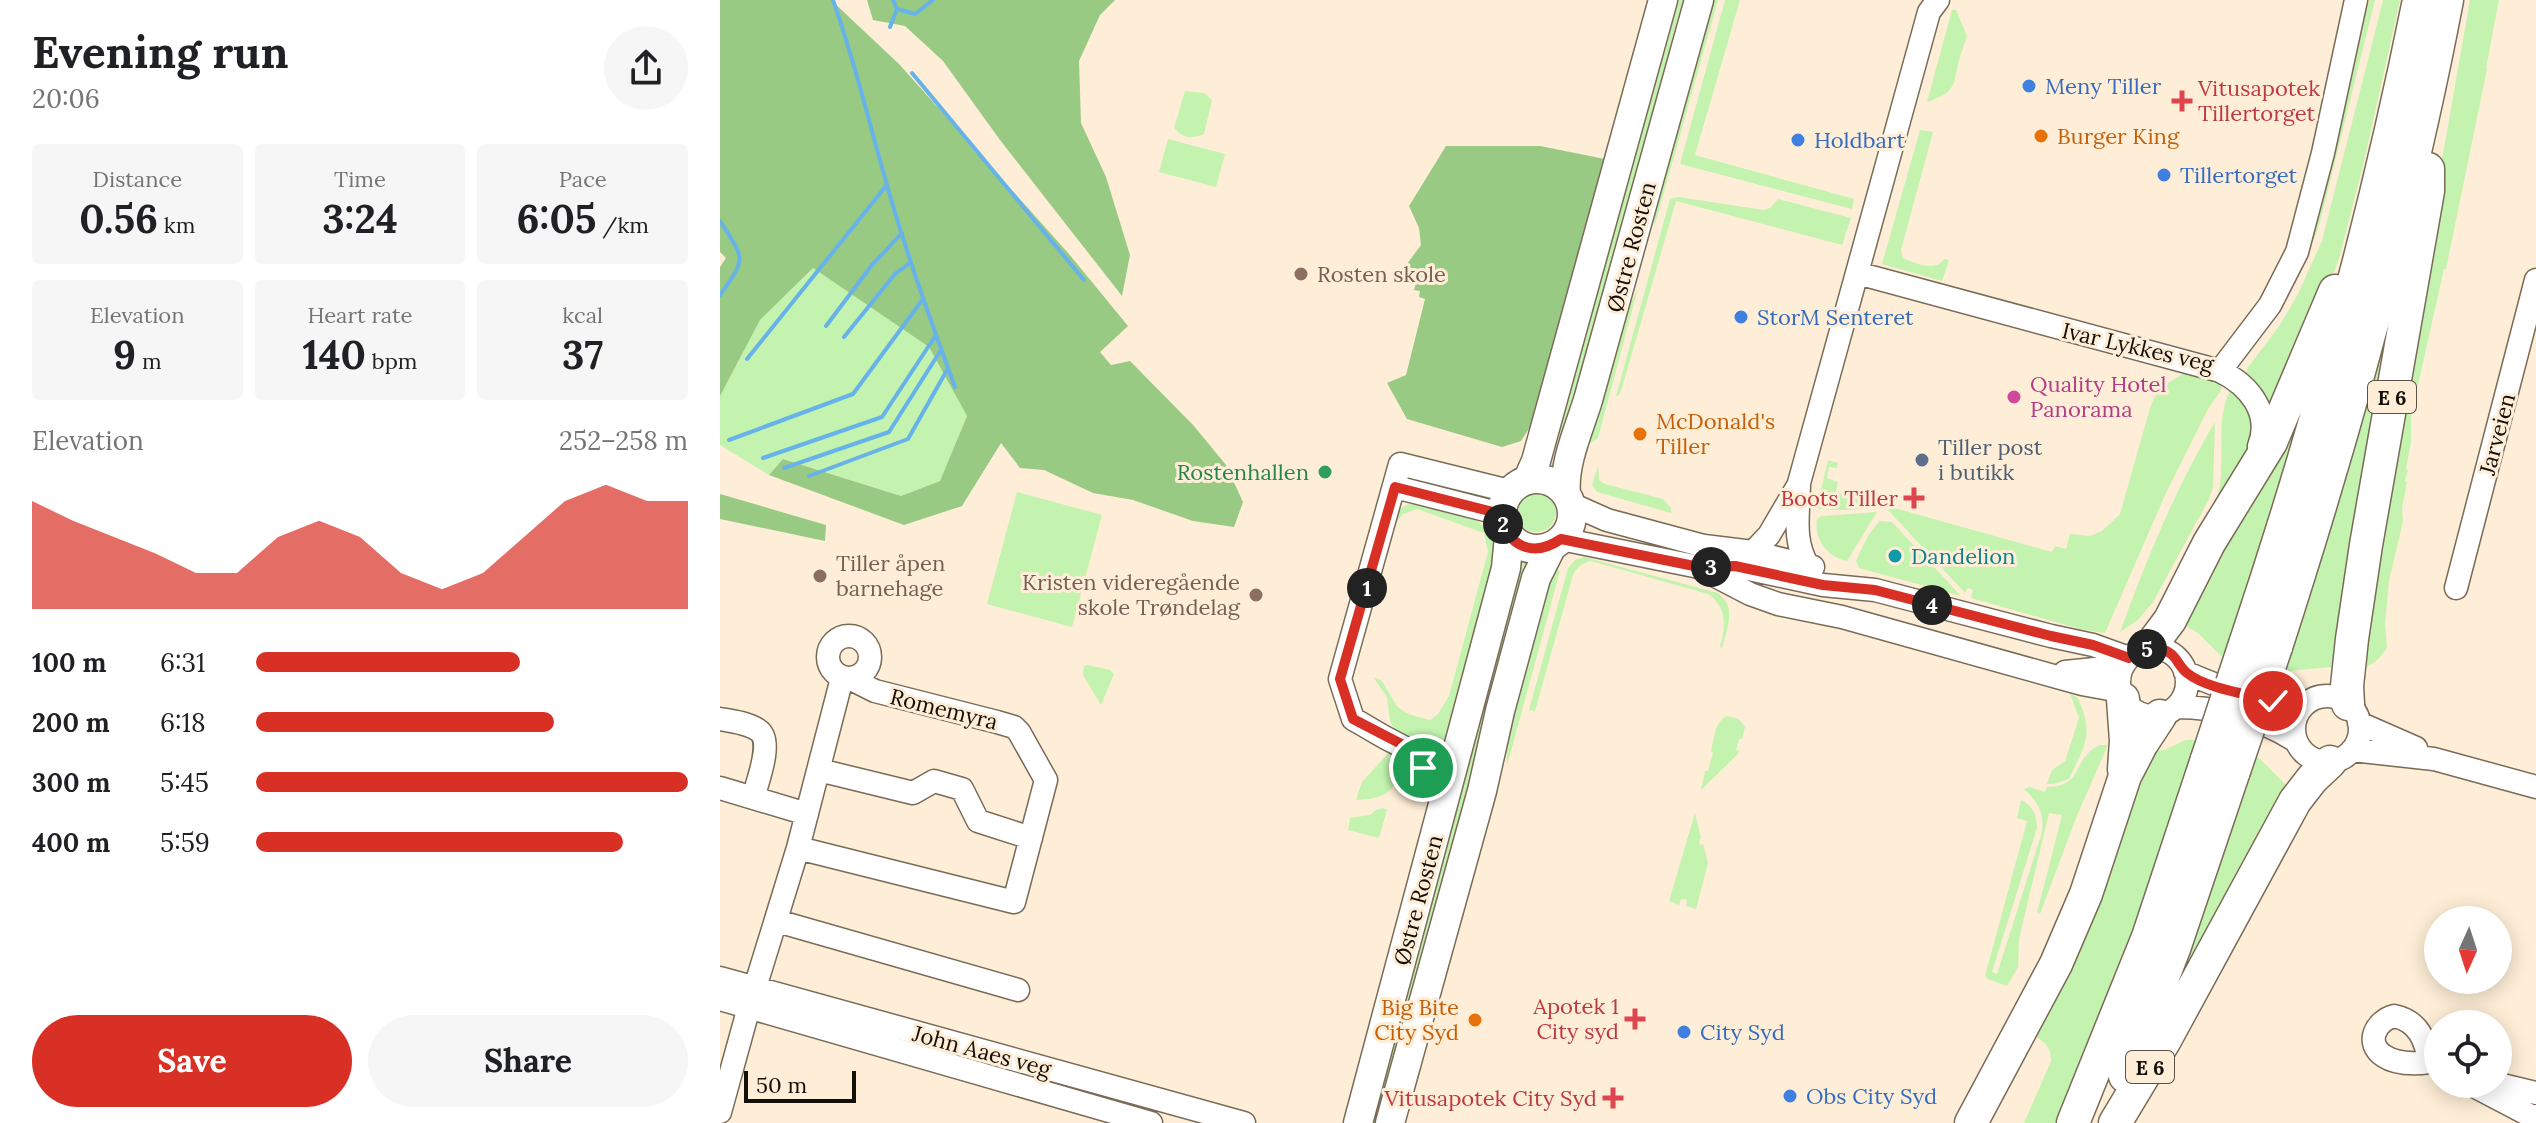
<!DOCTYPE html>
<html lang="en">
<head>
<meta charset="utf-8">
<style>
  body { margin:0; font-family:Lora,serif; background:#f6f6f6; color:#202124; height:100vh; display:flex; flex-direction:column; font-size:30px; white-space:nowrap }
  * { box-sizing:border-box; margin:0 }
  p { font-size:26px; color:#757577 }
  .icon { flex:none; width:44px; height:44px; fill:none; stroke:currentColor; stroke-width:2; stroke-linecap:round; stroke-linejoin:round }
  .map { position:relative; flex:1; overflow:hidden }
  .sheet { display:flex; flex-direction:column; background:#fff; width:720px }
  .sheet>* { flex:none }
  .needle { width:52px; rotate:183deg }
  .buttons { position:absolute; left:1704px; top:906px; display:grid; gap:16px }
  .buttons a { display:grid; place-items:center; width:88px; height:88px; border-radius:50%; background:#fff; box-shadow:0 4px 20px #0003; font-size:40px }
  .scale { position:absolute; left:24px; bottom:20px; width:112px; box-sizing:border-box; padding-left:8px; border:4px solid #140f08; border-top:0; font-size:22px; line-height:28px; white-space:nowrap; color:#140f08; -webkit-text-stroke:6px #feeed7; paint-order:stroke }
  .pin { position:absolute; display:grid; place-items:center; width:68px; height:68px; color:#fff; margin:-34px; border:4px solid #fff; border-radius:50%; box-shadow:0 2px 8px #0007 }
  .km { position:absolute; width:40px; height:40px; margin:-20px; border-radius:50%; background:#222; color:#fff; font-size:22px; line-height:40px; text-align:center }
  .round { display:grid; place-items:center; flex:none; width:84px; height:84px; border-radius:42px; background:#f6f6f6 }
  .summary { display:flex; align-items:center; justify-content:space-between; height:136px; padding:0 32px }
  h1 { font-size:44px; font-weight:800; line-height:60px }
  .metrics { display:grid; grid-template-columns:repeat(3,1fr); gap:12px; height:136px; padding:8px 32px }
  .metrics div { display:grid; align-content:center; border-radius:8px; background:#f6f6f6; text-align:center }
  .metrics b { font-size:40px; font-weight:800 }
  .metrics small { font-size:22px; font-weight:400 }
  .metrics p { font-size:22px }
  .chart { height:224px; padding:16px 32px }
  .chart p { display:flex; justify-content:space-between }
  .chart svg { width:100%; height:144px; margin-top:8px; fill:#d93025; opacity:.7 }
  .action { display:flex; gap:16px; margin-top:auto; padding:16px 32px }
  .action a { flex:1; height:92px; border-radius:48px; background:#d93025; color:#fff; font-size:32px; font-weight:800; line-height:92px; text-align:center }
  .action a+a { background:#f6f6f6; color:#202124 }
  ul { padding:0 32px; list-style:none; font-size:26px }
  li { display:grid; grid-template-columns:128px 96px 1fr; align-items:center; height:60px }
  li i { height:20px; border-radius:10px; background:#d93025 }
  main { display:flex; flex:1; min-height:0 }
  .map>svg:first-child { display:block }
  .green { fill:#c3f3af }
  .forest { fill:#99ca83 }
  .lines { fill:none; stroke-linecap:round; stroke-linejoin:round }
  .stream { stroke:#66b2e9; stroke-width:4 }
  .minor-casing { stroke:#7a6b58; stroke-width:25 }
  .major-casing { stroke:#7a6b58; stroke-width:31 }
  .highway-casing { stroke:#7a6b58; stroke-width:35 }
  .minor { stroke:#fff; stroke-width:22 }
  .major { stroke:#fff; stroke-width:28 }
  .highway { stroke:#fff; stroke-width:32 }
  .highway-bridge-casing { stroke:#7a6b58; stroke-width:35; stroke-linecap:butt }
  .highway-bridge { stroke:#fff; stroke-width:32 }
  .route-casing { stroke:#fff; stroke-width:16 }
  .route { stroke:#d93025; stroke-width:10 }
  .shop-dot { fill:#3f7fe0; stroke:#feeed7; stroke-width:3 }
  .health-dot { fill:#e0444e; stroke:#feeed7; stroke-width:3 }
  .food-dot { fill:#e8710a; stroke:#feeed7; stroke-width:3 }
  .education-dot { fill:#8d6e63; stroke:#feeed7; stroke-width:3 }
  .hotel-dot { fill:#d1479c; stroke:#feeed7; stroke-width:3 }
  .service-dot { fill:#5c6f8a; stroke:#feeed7; stroke-width:3 }
  .leisure-dot { fill:#2e9e5b; stroke:#feeed7; stroke-width:3 }
  .culture-dot { fill:#0f9aa8; stroke:#feeed7; stroke-width:3 }
  .labels { text-anchor:middle; dominant-baseline:central; stroke-width:6; stroke-linejoin:round; paint-order:stroke }
  .shield { fill:#feeed7; stroke:#5a5246; stroke-width:2 }
  .shield-label { font-size:20px; font-weight:bold; fill:#140f08 }
  .shop-label { font-size:22px; fill:#366cbe; stroke:#feeed7; text-anchor:start }
  .health-label { font-size:22px; fill:#be3a42; stroke:#feeed7; text-anchor:end }
  .food-label { font-size:22px; fill:#c56008; stroke:#feeed7; text-anchor:start }
  .street-label { font-size:22px; fill:#140f08; stroke:#feeed7 }
  .education-label { font-size:22px; fill:#785e54; stroke:#feeed7; text-anchor:start }
  .hotel-label { font-size:22px; fill:#b23c85; stroke:#feeed7; text-anchor:start }
  .service-label { font-size:22px; fill:#4e5e75; stroke:#feeed7; text-anchor:start }
  .leisure-label { font-size:22px; fill:#27864d; stroke:#feeed7; text-anchor:end }
  .culture-label { font-size:22px; fill:#0d838f; stroke:#feeed7; text-anchor:start }
</style>
</head>
<body>
<main>
<section class="sheet">
<div class="summary"><div><h1>Evening run</h1><p>20:06</p></div><a class="round"><svg class="icon" aria-label="share" viewBox="0 0 24 24"><path d="M12 15V3M7 8l5-5 5 5M5 13v7h14v-7"/></svg></a></div>
<div class="metrics">
<div><p>Distance</p><b>0.56<small> km</small></b></div>
<div><p>Time</p><b>3:24</b></div>
<div><p>Pace</p><b>6:05<small> /km</small></b></div>
</div>
<div class="metrics">
<div><p>Elevation</p><b>9<small> m</small></b></div>
<div><p>Heart rate</p><b>140<small> bpm</small></b></div>
<div><p>kcal</p><b>37</b></div>
</div>
<div class="chart"><p><span>Elevation</span>252–258 m</p>
<svg viewBox="0 0 160 44" preserveAspectRatio="none"><path d="M0 44V11L10 17L20 22L30 27L40 33L50 33L60 22L70 17L80 22L90 33L100 38L110 33L120 22L130 11L140 6L150 11L160 11V44z"/></svg>
</div>
<ul>
<li><b>100 m</b>6:31<i style="width:61%"></i></li>
<li><b>200 m</b>6:18<i style="width:69%"></i></li>
<li><b>300 m</b>5:45<i style="width:100%"></i></li>
<li><b>400 m</b>5:59<i style="width:85%"></i></li>
</ul>
<div class="action"><a>Save</a><a>Share</a></div>
</section>
<div class="map">
<svg width="1816" height="1123" viewBox="0 0 1816 1123">
  <rect width="100%" height="100%" fill="#feeed7"/>
  <path class="green" d="M951,0h12l-12,41 -3,42 -98,355 -13,-3z
    M988,0h10l-64,228 2,-39z
    M1005,0h15l-45,155 159,44 -2,10 -172,-45z
    M1649,0h6l-55,222c-17,52 -41,95 -76,136h-4l34,-45 81,-273h5z
    M1663,0h17l-37,166 -24,93 -67,170 -26,-56 2,-6 32,-42 18,-31 24,-53z
    M1750,0h29l-13,68 1,1 -41,200h-2l-33,147v27l-5,26 2,1 -3,11 2,1 -5,26 1,13 -14,60 -4,42 2,25c-9,12 -15,20 -30,20l6,-58z
    M1232,10h4l11,26c-2,8 -6,16 -8,24 -6,28 -4,32 -32,42z
    M465,91l19,2 8,7 -8,34c-12,5 -20,5 -30,-6z
    M1200,130l13,2 -32,118 2,8c13,6 33,14 41,1l5,1 -7,21 -60,-17z
    M448,139l57,15 -9,33 -57,-15z
    M1700,190l-78,476 -63,6z
    M958,197l86,13 6,-2 8,-9 73,19 -9,27 -166,-44 -54,187 -3,7 -3,1 54,-197z
    M93,268l116,79 38,69 -27,65 -39,15 -117,-37 -15,16 -49,-30v-49l40,-76z
    M918,288l-40,150 -7,5 -10,-1 39,-117z
    M1612,313l-106,348 -28,-28 -20,-12z
    M1466,372c14,2 18,7 30,10l3,-2 3,9 -14,20 -42,84 -61,140 -25,-4 -109,-31 2,-8 -5,-2 -3,5 -77,-83 3,-3 161,45 3,-6 11,3 4,-15 20,2 12,-5 18,-17 30,-106 8,-19z
    M1512,387l22,25 2,31 -97,165 59,-114c9,-35 -5,-74 14,-107z
    M1495,422l-2,66 -5,13 -55,101 -15,18 -18,12c25,-69 57,-147 95,-210z
    M1108,460l10,3 -1,5 -8,-1 -2,11 11,4 -2,10 40,11 3,-9 7,1c-14,19 -45,15 -66,14l-3,-2z
    M878,466l1,14 6,4 58,15 8,9v5l-74,-21 -5,-7z
    M297,492l85,23 -30,112 -85,-23z
    M796 512a20 20 0 1 1 40 0a20 20 0 1 1-40 0Z
    M703,502c36,9 58,9 74,47l-45,184 -23,29 -34,-31 -5,-10 -3,-24 -14,-20 8,3c20,30 11,30 49,40l8,-6 11,-18 39,-144 -4,-19 -67,-24 -14,5 -8,10 -4,-4c10,-14 15,-17 32,-18z
    M1157,512l-30,49c-19,-3 -34,-23 -30,-42l5,-3z
    M1160,521l12,1 69,74 -102,-28 -3,-7c6,-13 13,-30 24,-40z
    M864,557l134,36c19,14 9,35 4,55l-2,-1c6,-21 7,-40 -12,-53l-117,-33c-9,2 -14,6 -18,14l-38,136 -6,-1 39,-142 7,-8z
    M798,560l12,3 -55,223 -93,337h-10l53,-192 12,-76z
    M828,568l12,3 -53,195 -1,-25z
    M368,665l22,5 4,4 -13,31 -18,-30 1,-9z
    M1350,694l7,3c18,36 8,48 -8,82l-16,5h-6l5,-14 13,-9 14,-43z
    M1007,716l12,3 6,8 -3,12h-3l-3,11 3,1 -1,3 -37,36 4,-19h3l5,-18 -2,-2c3,-12 4,-30 16,-35z
    M1466,740h16l-65,195 -76,188h-37l27,-62c0,-17 -9,-20 -22,-29l114,-280 21,-2z
    M1380,745h8l-32,73 -36,96 -3,-1 25,-98 -13,-2 -30,126 -1,28 -11,19 -19,-7 -3,-3 42,-155 -10,-3 4,-18c12,6 16,15 16,28l-45,144 5,2 45,-142c3,-18 -5,-32 -18,-43l5,-2 16,5 2,-5c38,0 24,-29 53,-42z
    M671,750c11,11 9,32 -3,42 -9,7 -22,7 -32,8l6,-18z
    M1533,754c15,10 24,25 39,35l-147,274z
    M664,808l3,2 -8,28 -31,-8 2,-12 20,-3 6,-5z
    M975,813l6,25 -2,2 1,5 3,-1 5,19 -12,46 -10,-3 1,-6 -6,-1 -2,6 -10,-4z"/>
  <path class="forest" d="M0,0h111l68,64 170,190 59,72 -28,26 11,13 19,-4 64,65 32,39 17,37 -9,25 -41,-6 -60,-21 -40,-7 -49,-23 -24,-2 -19,-25 -39,63 -58,19 -135,-50 14,-16 118,37 39,-15 27,-65 -38,-69 -116,-79 -53,52 -40,76v-129l6,-9 -6,-6z
    M147,0h248l-15,15 -21,46 2,62 25,54 24,78 -8,41 -122,-156 -57,-79 -38,-35 -32,-6z
    M726,146h94l70,14 -80,267 -9,14 -19,6 -95,-28 -20,-36 19,-8 19,-76 -6,-2 1,-6 -6,-1 2,-8 -15,-3 6,-15 14,-19 -2,-17 -10,-22z
    M0,494l106,31 -1,16 -105,-22z"/>
  <g class="lines">
    <path class="stream" d="M113,0c20,56 34,114 50,171 20,73 46,145 72,216
      M173,0l4,9 18,5 18,-14
      M170,27l7,-18
      M192,73l172,207
      M0,221c25,39 27,36 0,74
      M106,326l46,-61 30,-32
      M124,337l51,-63 16,-12
      M27,359l139,-173
      M9,440l124,-46 70,-95
      M43,458l119,-41 54,-82
      M64,468l105,-36 52,-82
      M89,476l99,-37 39,-69"/>
    <g class="minor-casing">
      <path id="minor" d="M1137,273l363,98c29,14 52,42 39,75
        M1500,371l50,-66 27,-53 26,-99 33,-153
        M675,487l106,27
        M851,504l36,16 97,26 49,6 60,15
        M841,539l138,28 36,-1 88,19 52,5 176,46 42,9 36,13
        M1033,552l16,-17 30,-51
        M1088,566c-16,-27 -9,-53 -9,-83l130,-471 9,-12
        M980,568l50,26 28,10 64,13 240,67 38,7
        M1736,588l80,-308
        M108 657a21 21 0 1 1 42 0a21 21 0 1 1-42 0Z
        M1399 682a34 34 0 1 1 68 0a34 34 0 1 1-68 0Z
        M1345,672l40,-4 24,-10
        M1465,672c39,18 80,30 123,30
        M1574 729a33 33 0 1 1 66 0a33 33 0 1 1-66 0Z
        M1456,707c42,0 84,11 120,34
        M0,719c12,2 28,4 38,11 16,10 -1,53 -5,68
        M1639,723l57,25
        M1632,750l82,9 102,28
        M99,770l94,23 21,-12 28,8 16,32 53,17
        M0,788l87,26
        M702,788c7,-33 -12,-37 -36,-50 -11,-6 -22,-13 -33,-19l-13,-40 60,-215 109,27
        M78,848l216,54 32,-122 -27,-48 -5,-5 -17,-5 -122,-31 -24,-12
        M57,921l241,69
        M0,978l524,145
        M0,999l431,124
        M1674,1016c25,5 31,24 36,46 -15,2 -34,2 -46,-6 -20,-13 -8,-35 10,-40z
        M1750,1084l63,33 3,-1
        M1778,1084l38,9
        M0,1112l29,-105 49,-159 44,-170"/>
    </g>
    <g class="major-casing">
      <path id="major" d="M782 514a35 35 0 1 1 70 0a35 35 0 1 1-70 0Z
        M808,479l8,-18 127,-461
        M846,494c-3,-30 13,-65 22,-94l111,-400
        M638,1123l148,-555 3,-32
        M670,1123l92,-332 18,-80 36,-133 16,-32"/>
    </g>
    <g class="highway-casing">
      <path id="highway" d="M1525,644c71,-211 130,-425 174,-644
        M1556,647c69,-213 129,-427 171,-647
        M1429,648l21,-28 39,-77 62,-101 64,-151
        M1403,699l3,42 -2,28
        M1628,704l-1,-18 5,-47 14,-94 62,-354v-22
        M1405,1076l50,-130 59,-175
        M1251,1123l85,-159 30,-70 39,-118 16,-31 19,-29
        M1353,1123l75,-186 59,-178
        M1395,1123l50,-83 130,-239 17,-22 18,-17"/>
    </g>
    <use href="#minor" class="minor"/>
    <use href="#major" class="major"/>
    <use href="#highway" class="highway"/>
    <g class="highway-bridge-casing">
      <path id="highway-bridge" d="M1487,759l38,-115
        M1514,771l42,-124"/>
    </g>
    <use href="#highway-bridge" class="highway-bridge"/>
  </g>
  <g class="lines">
    <g class="route-casing">
      <path id="route" d="M703,768l-14,-20 -56,-29 -13,-40 55,-192 106,27c6,33 32,44 60,25l138,28 36,-1 88,19 52,5 176,46 42,9 36,13c9,-7 19,-11 30,-9 18,3 17,15 28,24 20,16 62,21 86,28"/>
    </g>
    <use href="#route" class="route"/>
  </g>
  <g class="shop-dot">
    <circle cx="1309" cy="86" r="8"/>
    <circle cx="1078" cy="140" r="8"/>
    <circle cx="1444" cy="175" r="8"/>
    <circle cx="1021" cy="317" r="8"/>
    <circle cx="964" cy="1032" r="8"/>
    <circle cx="1070" cy="1096" r="8"/>
  </g>
  <g class="health-dot">
    <path d="M1458 89h8v8h8v8h-8v8h-8v-8h-8v-8h8z"/>
    <path d="M1190 486h8v8h8v8h-8v8h-8v-8h-8v-8h8z"/>
    <path d="M911 1007h8v8h8v8h-8v8h-8v-8h-8v-8h8z"/>
    <path d="M889 1086h8v8h8v8h-8v8h-8v-8h-8v-8h8z"/>
  </g>
  <g class="food-dot">
    <circle cx="1321" cy="136" r="8"/>
    <circle cx="920" cy="434" r="8"/>
    <circle cx="755" cy="1020" r="8"/>
  </g>
  <g class="education-dot">
    <circle cx="581" cy="274" r="8"/>
    <circle cx="100" cy="576" r="8"/>
    <circle cx="536" cy="595" r="8"/>
  </g>
  <circle class="hotel-dot" cx="1294" cy="397" r="8"/>
  <circle class="service-dot" cx="1202" cy="460" r="8"/>
  <circle class="leisure-dot" cx="605" cy="472" r="8"/>
  <circle class="culture-dot" cx="1175" cy="556" r="8"/>
  <g class="labels">
    <g class="shield">
      <rect x="1648" y="381" width="48" height="32" rx="6"/>
      <rect x="1406" y="1051" width="48" height="32" rx="6"/>
    </g>
    <g class="shield-label">
      <text x="1672" y="397">E 6</text>
      <text x="1430" y="1067">E 6</text>
    </g>
    <g class="shop-label">
      <text x="1325" y="86">Meny Tiller</text>
      <text x="1094" y="140">Holdbart</text>
      <text x="1460" y="175">Tillertorget</text>
      <text x="1037" y="317">StorM Senteret</text>
      <text x="980" y="1032">City Syd</text>
      <text x="1086" y="1096">Obs City Syd</text>
    </g>
    <g class="health-label">
      <text x="1478" y="88" text-anchor="start">Vitusapotek<tspan x="1478" dy="25">Tillertorget</tspan></text>
      <text x="1178" y="498">Boots Tiller</text>
      <text x="899" y="1006">Apotek 1<tspan x="899" dy="25">City syd</tspan></text>
      <text x="877" y="1098">Vitusapotek City Syd</text>
    </g>
    <g class="food-label">
      <text x="1337" y="136">Burger King</text>
      <text x="936" y="421">McDonald's<tspan x="936" dy="25">Tiller</tspan></text>
      <text x="739" y="1007" text-anchor="end">Big Bite<tspan x="739" dy="25">City Syd</tspan></text>
    </g>
    <g class="street-label">
      <text transform="translate(911 247) rotate(-75)">Østre Rosten</text>
      <text transform="translate(1418 347) rotate(13)">Ivar Lykkes veg</text>
      <text transform="translate(1777 434) rotate(-75)">Jarveien</text>
      <text transform="translate(224 709) rotate(14)">Romemyra</text>
      <text transform="translate(698 900) rotate(-75)">Østre Rosten</text>
      <text transform="translate(262 1051) rotate(15)">John Aaes veg</text>
    </g>
    <g class="education-label">
      <text x="597" y="274">Rosten skole</text>
      <text x="116" y="563">Tiller åpen<tspan x="116" dy="25">barnehage</tspan></text>
      <text x="520" y="582" text-anchor="end">Kristen videregående<tspan x="520" dy="25">skole Trøndelag</tspan></text>
    </g>
    <g class="hotel-label">
      <text x="1310" y="384">Quality Hotel<tspan x="1310" dy="25">Panorama</tspan></text>
    </g>
    <g class="service-label">
      <text x="1218" y="447">Tiller post<tspan x="1218" dy="25">i butikk</tspan></text>
    </g>
    <g class="leisure-label">
      <text x="589" y="472">Rostenhallen</text>
    </g>
    <g class="culture-label">
      <text x="1191" y="556">Dandelion</text>
    </g>
  </g>
</svg>
<div class="buttons">
<a><svg class="needle" viewBox="-14 -14 28 28"><path d="M0-13l5 13h-10z" fill="#e53935"/><path d="M0 13l5-13h-10z" fill="#757577"/></svg></a>
<a><svg class="icon" aria-label="locate" viewBox="0 0 24 24"><circle cx="12" cy="12" r="6"/><path d="M12 2v4M12 18v4M2 12h4M18 12h4"/></svg></a>
</div>
<div class="scale">50 m</div>
<div class="pin" style="left:703px;top:768px;background:#1e9e55"><svg class="icon" aria-label="arrive" viewBox="0 0 24 24"><path d="M6 21V4h12l-3 4 3 4H6"/></svg></div>
<div class="pin" style="left:1553px;top:701px;background:#d93025"><svg class="icon" aria-label="check" viewBox="0 0 24 24"><path d="M5 12l5 5 9-10"/></svg></div>
<b class="km" style="left:647px;top:588px">1</b>
<b class="km" style="left:783px;top:524px">2</b>
<b class="km" style="left:991px;top:567px">3</b>
<b class="km" style="left:1212px;top:605px">4</b>
<b class="km" style="left:1427px;top:649px">5</b>
</div>
</main>
</body>
</html>
